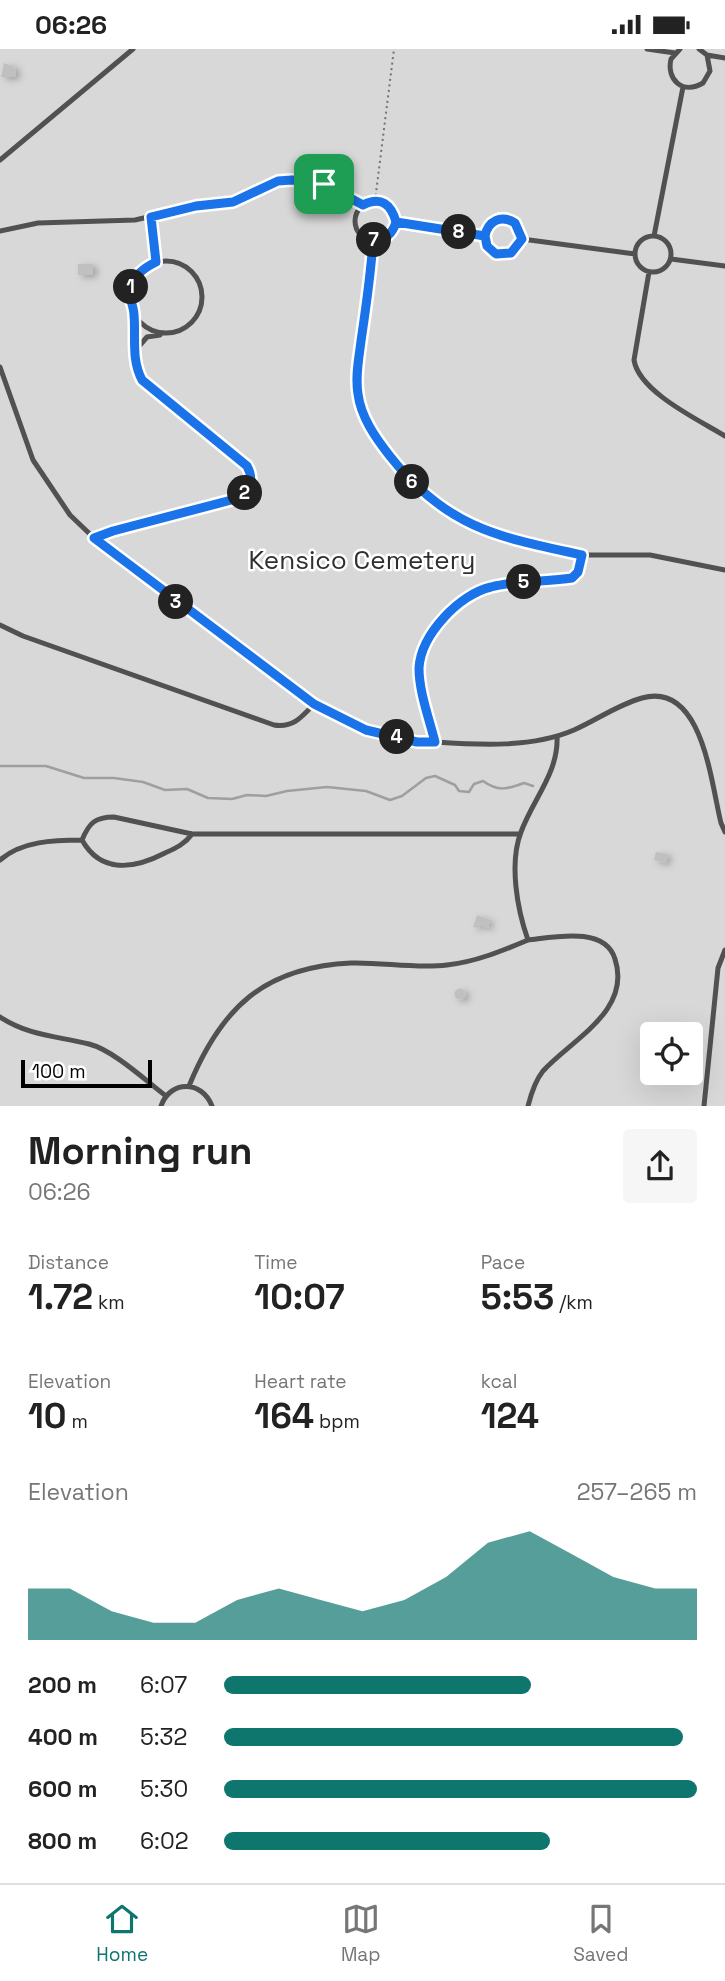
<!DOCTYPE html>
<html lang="en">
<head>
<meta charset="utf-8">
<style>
  body { margin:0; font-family:"Space Grotesk",sans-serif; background:#f6f6f6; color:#222; height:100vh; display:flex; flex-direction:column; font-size:26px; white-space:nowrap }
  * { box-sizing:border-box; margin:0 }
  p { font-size:23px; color:#767676 }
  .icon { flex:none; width:38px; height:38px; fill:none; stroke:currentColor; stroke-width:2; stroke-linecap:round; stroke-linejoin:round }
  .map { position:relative; height:1057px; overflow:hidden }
  .sheet { display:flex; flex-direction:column; background:#fff; flex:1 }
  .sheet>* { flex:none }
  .tools { position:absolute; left:640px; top:973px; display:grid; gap:14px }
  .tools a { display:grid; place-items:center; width:63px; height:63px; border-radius:7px; background:#fff; box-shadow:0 7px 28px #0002; font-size:35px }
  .scale { position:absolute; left:21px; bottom:18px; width:131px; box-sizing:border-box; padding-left:7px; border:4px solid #000; border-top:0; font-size:19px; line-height:24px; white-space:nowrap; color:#000; -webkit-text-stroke:5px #fff; paint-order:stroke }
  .pin { position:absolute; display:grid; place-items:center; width:60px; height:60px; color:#fff; margin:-30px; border-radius:14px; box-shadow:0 4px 10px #0006 }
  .km { position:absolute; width:35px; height:35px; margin:-18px; border-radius:50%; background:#222; color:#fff; font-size:19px; line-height:35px; text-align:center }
  .round { display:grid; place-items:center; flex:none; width:74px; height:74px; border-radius:7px; background:#f6f6f6 }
  .overview { display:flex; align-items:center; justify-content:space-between; height:119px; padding:0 28px }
  h1 { font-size:38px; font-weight:700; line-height:52px }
  .figures { display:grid; grid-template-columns:repeat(3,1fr); gap:10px; height:119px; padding:7px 28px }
  .figures div { display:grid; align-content:center }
  .figures b { font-size:35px; font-weight:700 }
  .figures small { font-size:19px; font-weight:400 }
  .figures p { font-size:19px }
  .chart { height:196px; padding:14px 28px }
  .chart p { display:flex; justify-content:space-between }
  .chart svg { width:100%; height:126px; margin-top:7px; fill:#0f766e; opacity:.7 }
  ul { padding:0 28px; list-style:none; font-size:23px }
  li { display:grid; grid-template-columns:112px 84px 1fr; align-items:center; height:52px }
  li i { height:18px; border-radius:9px; background:#0f766e }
  .status { display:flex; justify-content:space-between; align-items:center; height:49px; padding:0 35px; background:#fff; direction:ltr }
  .status svg { height:19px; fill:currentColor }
  .tabs { display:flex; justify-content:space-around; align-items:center; height:98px; border-top:2px solid #e0e0e0; background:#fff; font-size:19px; color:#767676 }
  .tabs a { display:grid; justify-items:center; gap:4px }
  .tabs .active { color:#0f766e }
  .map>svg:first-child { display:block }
  .green { fill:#d8d8d8; fill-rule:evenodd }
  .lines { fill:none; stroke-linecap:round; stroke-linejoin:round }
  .stream { stroke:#9f9f9f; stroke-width:2.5 }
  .building { fill:#c0c0c0; filter:url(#shadow) }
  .path { stroke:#737373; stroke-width:2; stroke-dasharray:2 3.5; stroke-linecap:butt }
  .lane { stroke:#515151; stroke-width:5 }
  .route-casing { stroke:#fff; stroke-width:14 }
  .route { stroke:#1a73e8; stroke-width:9 }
  .labels { text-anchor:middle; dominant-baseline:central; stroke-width:5; stroke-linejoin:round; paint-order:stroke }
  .park-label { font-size:26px; fill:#2f2f2f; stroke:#fff }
</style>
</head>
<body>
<div class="status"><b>06:26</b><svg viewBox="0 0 49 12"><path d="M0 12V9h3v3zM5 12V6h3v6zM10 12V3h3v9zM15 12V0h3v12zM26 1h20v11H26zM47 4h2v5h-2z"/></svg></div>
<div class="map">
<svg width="725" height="1057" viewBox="0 0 725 1057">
  <defs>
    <filter id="shadow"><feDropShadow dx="4" dy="2.5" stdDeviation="3.5" flood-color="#0004"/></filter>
  </defs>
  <rect width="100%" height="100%" fill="#fff"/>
  <path class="green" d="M0,0h725v1057h-725zM653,985h38v39h-38z"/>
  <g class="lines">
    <path class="stream" d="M0,717h46l38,12h30l29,4 22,8 22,-1 21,9 24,1 15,-4 19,1 21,-5 40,-4 39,4 24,9 12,-4 24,-18 9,-2 20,9 4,6 10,1 5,-8 9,-3c15,11 25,8 41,2l9,3"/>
  </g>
  <path class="building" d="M4,14l11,4 1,10h-15z
    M78,215h15v11h-15z
    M656,803l12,2 -2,9 -12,-3z
    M477,866l13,5 -2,8 -9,-4 -1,4 -5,-1z
    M454.5 945a5.5 5.5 0 1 1 11 0a5.5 5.5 0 1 1-11 0Z"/>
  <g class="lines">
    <path class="path" d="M375,152l19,-152"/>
    <path class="lane" d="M647,0l28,4
      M680,0l-9,10c-5,21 12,36 32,24l7,-12 -3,-16 -8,-6
      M707,6l18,3
      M0,111l133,-111
      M355 172a20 20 0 1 1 40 0a20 20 0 1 1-40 0Z
      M151,168l5,45
      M485 188a18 18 0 1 1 36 0a18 18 0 1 1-36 0Z
      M396,173l89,14
      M0,182l38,-8 97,-3 61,-14 37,-4 45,-21 14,-1 32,4 39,21
      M654,187l29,-149
      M635 205a18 18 0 1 1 36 0a18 18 0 1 1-36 0Z
      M522,190l113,15
      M373,191c-2,34 -7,67 -12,101 -2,17 -6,35 -3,53 3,23 17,42 31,61 56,73 108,81 192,100l-3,17 -6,6c-26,4 -54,2 -81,9 -31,7 -70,47 -72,81 -1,24 10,51 16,74 45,3 97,6 139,-12 23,-10 43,-25 68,-32 61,-17 69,86 79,125l4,9
      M671,210l54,7
      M130 248a36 36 0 1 1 72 0a36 36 0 1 1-72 0Z
      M649,223l-15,88c5,32 65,60 91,76
      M134,303v-39
      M0,318l33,93 37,55 24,23 18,-7 127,-33c12,-10 14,-18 8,-32l-105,-86 -6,-10 -2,-18 13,-15 13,-2
      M94,489l220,166 52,26 51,12h18
      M581,506h69l75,15
      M0,576l23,11 251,89c19,3 28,-8 40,-21
      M82,791c19,34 52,29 83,13 11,-5 20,-9 27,-19
      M0,811c22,-19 54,-20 82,-20 7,-17 13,-23 32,-23l78,17h328
      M528,891c27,-3 77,-14 87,19 17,52 -44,81 -72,112 -8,10 -12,23 -15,35
      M0,968c29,19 57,19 89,27 24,6 56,36 77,52
      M189,1037c32,-78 75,-119 162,-123 32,-1 64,6 96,2 28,-3 55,-14 81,-25 -11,-31 -19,-77 -7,-108 12,-33 38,-60 36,-96
      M161,1057c9,-26 41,-26 51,0
      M704,1057l14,-138 7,-18"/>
  </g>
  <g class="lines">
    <g class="route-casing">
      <path id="route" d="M324,135l-32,-4 -14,1 -45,21 -37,4 -45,11 5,45c-12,6 -22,13 -26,27 -2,8 4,17 4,26 2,23 -3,44 8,65l105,86c7,13 4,22 -8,32l-126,33 -19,7 220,166 52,26 51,12h18c-6,-24 -16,-50 -16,-74 2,-34 41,-74 72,-81 27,-7 55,-5 81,-9l6,-6 4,-17c-85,-18 -137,-28 -193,-100 -14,-18 -28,-38 -31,-61 -3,-18 1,-36 3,-53 5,-34 10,-67 12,-101 12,1 20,-7 23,-18l89,14 2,10 9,8 15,-1 11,-14 -7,-16c-14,-9 -27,-2 -30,13l-89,-14c-5,-18 -15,-26 -33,-17l-39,-21"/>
    </g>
    <use href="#route" class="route"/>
  </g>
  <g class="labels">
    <g class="park-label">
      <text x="362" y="511">Kensico Cemetery</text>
    </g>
  </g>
</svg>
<div class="tools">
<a><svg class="icon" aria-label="locate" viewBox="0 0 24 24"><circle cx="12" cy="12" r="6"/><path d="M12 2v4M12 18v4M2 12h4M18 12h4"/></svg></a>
</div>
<div class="scale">100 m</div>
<div class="pin" style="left:324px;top:135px;background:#1e9e55"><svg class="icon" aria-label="arrive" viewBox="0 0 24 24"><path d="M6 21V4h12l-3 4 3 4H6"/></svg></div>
<b class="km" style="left:131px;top:238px">1</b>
<b class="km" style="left:245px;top:444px">2</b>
<b class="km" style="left:176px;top:553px">3</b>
<b class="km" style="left:397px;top:688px">4</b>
<b class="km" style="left:524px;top:533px">5</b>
<b class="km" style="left:412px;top:433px">6</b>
<b class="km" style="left:374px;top:191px">7</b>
<b class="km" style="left:459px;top:183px">8</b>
</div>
<section class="sheet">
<div class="overview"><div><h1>Morning run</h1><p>06:26</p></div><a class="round"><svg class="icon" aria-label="share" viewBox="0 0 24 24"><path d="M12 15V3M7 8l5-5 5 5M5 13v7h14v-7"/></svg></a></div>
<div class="figures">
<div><p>Distance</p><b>1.72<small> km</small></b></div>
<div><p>Time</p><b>10:07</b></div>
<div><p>Pace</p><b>5:53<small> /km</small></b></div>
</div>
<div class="figures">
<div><p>Elevation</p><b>10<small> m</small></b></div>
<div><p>Heart rate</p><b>164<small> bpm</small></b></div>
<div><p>kcal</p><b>124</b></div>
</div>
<div class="chart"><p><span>Elevation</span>257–265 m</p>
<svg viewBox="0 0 160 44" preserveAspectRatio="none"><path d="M0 44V26L10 26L20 34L30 38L40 38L50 30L60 26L70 30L80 34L90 30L100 22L110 10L120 6L130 14L140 22L150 26L160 26V44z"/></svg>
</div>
<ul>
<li><b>200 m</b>6:07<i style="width:65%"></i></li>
<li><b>400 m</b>5:32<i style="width:97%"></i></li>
<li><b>600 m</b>5:30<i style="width:100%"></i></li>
<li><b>800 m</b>6:02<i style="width:69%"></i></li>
</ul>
</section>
<nav class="tabs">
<a class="active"><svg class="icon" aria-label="home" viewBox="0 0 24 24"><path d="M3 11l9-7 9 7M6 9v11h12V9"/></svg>Home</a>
<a><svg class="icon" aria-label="map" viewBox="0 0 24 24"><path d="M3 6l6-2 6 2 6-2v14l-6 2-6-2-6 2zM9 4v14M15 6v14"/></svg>Map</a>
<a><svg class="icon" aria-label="saved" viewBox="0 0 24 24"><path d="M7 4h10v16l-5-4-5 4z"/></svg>Saved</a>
</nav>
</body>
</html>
